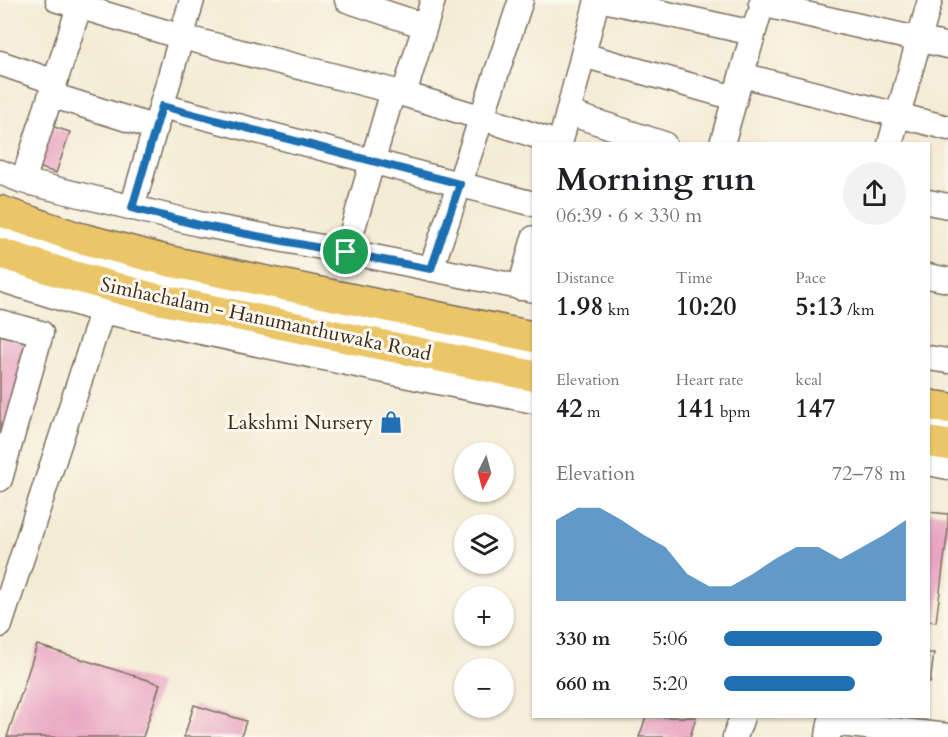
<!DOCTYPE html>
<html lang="en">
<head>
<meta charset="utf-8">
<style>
  body { margin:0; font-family:Cardo,serif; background:#f2f2f2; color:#202124; height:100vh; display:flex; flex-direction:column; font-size:22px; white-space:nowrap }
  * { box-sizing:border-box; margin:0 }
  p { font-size:20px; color:#757577 }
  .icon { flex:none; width:33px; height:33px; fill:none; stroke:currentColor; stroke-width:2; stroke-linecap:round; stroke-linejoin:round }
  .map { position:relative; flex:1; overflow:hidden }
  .sheet { position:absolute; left:532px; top:142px; width:398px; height:576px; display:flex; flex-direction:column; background:#fff; border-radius:0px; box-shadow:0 2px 4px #0004 }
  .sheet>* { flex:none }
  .needle { width:39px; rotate:186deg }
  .buttons { position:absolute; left:454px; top:442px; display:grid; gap:12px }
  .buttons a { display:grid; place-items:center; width:60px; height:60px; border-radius:50%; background:#fff; box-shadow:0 2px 4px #0004; font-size:30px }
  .pin { position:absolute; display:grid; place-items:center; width:51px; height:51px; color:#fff; margin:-26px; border:3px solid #fff; border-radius:50%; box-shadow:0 2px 6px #0007 }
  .round { display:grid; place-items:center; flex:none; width:63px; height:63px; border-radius:32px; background:#f2f2f2 }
  .headline { display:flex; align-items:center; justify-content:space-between; height:102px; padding:0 24px }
  h1 { font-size:33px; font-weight:700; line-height:45px }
  .figures { display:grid; grid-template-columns:repeat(3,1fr); gap:9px; height:102px; padding:6px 24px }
  .figures div { display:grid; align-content:center }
  .figures b { font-size:26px; font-weight:700 }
  .figures small { font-size:16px; font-weight:400 }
  .figures p { font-size:16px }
  .chart { height:168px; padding:12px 24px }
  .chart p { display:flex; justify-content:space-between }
  .chart svg { width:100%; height:108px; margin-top:6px; fill:#1f6fb2; opacity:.7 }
  ul { padding:0 24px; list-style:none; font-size:20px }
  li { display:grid; grid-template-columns:96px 72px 1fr; align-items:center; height:45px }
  li i { height:15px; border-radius:8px; background:#1f6fb2 }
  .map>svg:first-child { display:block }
  .building { fill:#e9a4c2 }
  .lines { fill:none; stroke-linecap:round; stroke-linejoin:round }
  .minor-casing { stroke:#7c6e5e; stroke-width:27 }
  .major-casing { stroke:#7c6e5e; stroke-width:33 }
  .minor { stroke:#fff; stroke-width:24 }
  .major { stroke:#ebc669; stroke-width:30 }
  .route-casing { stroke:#fff; stroke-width:12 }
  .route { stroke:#1f6fb2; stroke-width:8 }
  .labels { text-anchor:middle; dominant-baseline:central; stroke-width:6; stroke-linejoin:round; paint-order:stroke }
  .street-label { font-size:20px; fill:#3b2a1e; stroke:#fbf7ec }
  .poi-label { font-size:20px; fill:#3b2a1e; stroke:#fbf7ec; text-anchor:end }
</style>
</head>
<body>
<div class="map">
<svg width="948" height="737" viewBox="0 0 948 737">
  <rect width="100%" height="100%" fill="#fbf7ec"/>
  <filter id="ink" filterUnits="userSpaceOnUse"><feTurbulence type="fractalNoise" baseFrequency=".0167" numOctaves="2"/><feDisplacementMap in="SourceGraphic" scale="12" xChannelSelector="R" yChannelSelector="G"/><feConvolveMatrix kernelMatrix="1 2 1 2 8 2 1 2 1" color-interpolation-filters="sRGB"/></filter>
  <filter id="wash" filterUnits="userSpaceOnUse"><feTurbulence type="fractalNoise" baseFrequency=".008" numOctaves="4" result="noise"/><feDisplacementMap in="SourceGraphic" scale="24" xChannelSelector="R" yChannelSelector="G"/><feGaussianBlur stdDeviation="1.35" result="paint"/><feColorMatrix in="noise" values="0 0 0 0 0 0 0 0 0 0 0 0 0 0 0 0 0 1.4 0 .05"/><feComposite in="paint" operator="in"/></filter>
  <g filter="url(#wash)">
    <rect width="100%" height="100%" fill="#f4ebd4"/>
    <g id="blocks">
      <path class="building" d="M45,124l25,8 -14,41 -24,-8z
        M0,335l32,9 -32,106z
        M928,512l20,2v15l-12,93 -8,-1z
        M37,645l123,39 -17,53h-136z
        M928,653h6l-4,30h-2z
        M194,705l52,16 -5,16h-57z
        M646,717h50l-6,20h-51z"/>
    </g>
  </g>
  <g filter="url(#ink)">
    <use href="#blocks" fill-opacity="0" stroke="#7c6e5e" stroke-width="1.5"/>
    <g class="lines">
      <g class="minor-casing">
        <path id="minor" d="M58,0l124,37 211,54 90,27 77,26
          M347,0l78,26
          M604,0l149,33
          M761,4l187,42
          M583,55l152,43
          M0,63l55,19
          M742,75l206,53
          M404,94l29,-94
          M51,95l105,33
          M162,106l372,98
          M569,113l95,31
          M560,144l37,-144
          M722,144l36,-127
          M890,144l40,-144
          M0,172l23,9 176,43 170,32 165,34
          M23,181l56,-174
          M928,202l20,4
          M132,208l60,-208
          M0,229l95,32 79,21 360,73
          M346,252l47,-161
          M431,269l90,-269
          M928,276l20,4
          M0,279l102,32 326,69 106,21
          M520,288l14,-50
          M0,322l41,11 -41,146
          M928,358l20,3
          M928,422l20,3
          M928,463l20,4
          M0,625l107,-328
          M735,737l7,-20
          M828,737l2,-14 118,13"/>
      </g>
      <g class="major-casing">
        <path id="major" d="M0,211l76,26 92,24 366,76
          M0,253l66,21 87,24 381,78
          M928,405l20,3
          M928,442l20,3"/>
      </g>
      <use href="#minor" class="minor"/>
      <use href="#major" class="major"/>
    </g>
  </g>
  <g class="lines" filter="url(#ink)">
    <g class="route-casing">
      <path id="route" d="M162,106l298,78 -29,85 -232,-44 -67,-17z"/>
    </g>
    <use href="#route" class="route"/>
  </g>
  <defs>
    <g id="shop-bare" transform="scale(1.8)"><path d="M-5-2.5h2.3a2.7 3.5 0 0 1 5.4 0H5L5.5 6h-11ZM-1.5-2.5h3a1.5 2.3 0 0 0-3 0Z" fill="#1f6fb2" stroke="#fbf7ec" stroke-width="2.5" paint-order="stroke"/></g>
  </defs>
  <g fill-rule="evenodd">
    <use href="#shop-bare" x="391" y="422"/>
  </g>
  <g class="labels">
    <g class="street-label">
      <text transform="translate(266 319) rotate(12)">Simhachalam - Hanumanthuwaka Road</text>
    </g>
    <g class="poi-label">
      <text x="373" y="422">Lakshmi Nursery</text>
    </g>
  </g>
</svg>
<div class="buttons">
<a><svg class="needle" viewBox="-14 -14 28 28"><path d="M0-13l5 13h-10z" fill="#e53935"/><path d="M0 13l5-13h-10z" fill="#757577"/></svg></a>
<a><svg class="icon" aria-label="layers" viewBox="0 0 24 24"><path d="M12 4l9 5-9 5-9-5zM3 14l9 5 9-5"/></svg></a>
<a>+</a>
<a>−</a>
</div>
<div class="pin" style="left:346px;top:252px;background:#1e9e55"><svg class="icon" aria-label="arrive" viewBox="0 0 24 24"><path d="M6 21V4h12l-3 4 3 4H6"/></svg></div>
<section class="sheet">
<div class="headline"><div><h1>Morning run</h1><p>06:39 · 6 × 330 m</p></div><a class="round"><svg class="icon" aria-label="share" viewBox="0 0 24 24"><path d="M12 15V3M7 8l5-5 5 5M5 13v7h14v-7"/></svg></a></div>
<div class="figures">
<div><p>Distance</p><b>1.98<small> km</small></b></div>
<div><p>Time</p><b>10:20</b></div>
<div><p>Pace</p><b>5:13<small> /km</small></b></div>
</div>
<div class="figures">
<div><p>Elevation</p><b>42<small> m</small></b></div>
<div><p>Heart rate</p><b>141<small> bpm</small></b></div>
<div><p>kcal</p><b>147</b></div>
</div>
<div class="chart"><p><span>Elevation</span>72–78 m</p>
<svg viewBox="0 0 160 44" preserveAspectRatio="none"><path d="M0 44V11L10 6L20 6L30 11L40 17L50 22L60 33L70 38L80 38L90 33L100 27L110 22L120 22L130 27L140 22L150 17L160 11V44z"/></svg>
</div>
<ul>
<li><b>330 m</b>5:06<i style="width:87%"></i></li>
<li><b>660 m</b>5:20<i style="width:72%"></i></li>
</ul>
</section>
</div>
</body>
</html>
